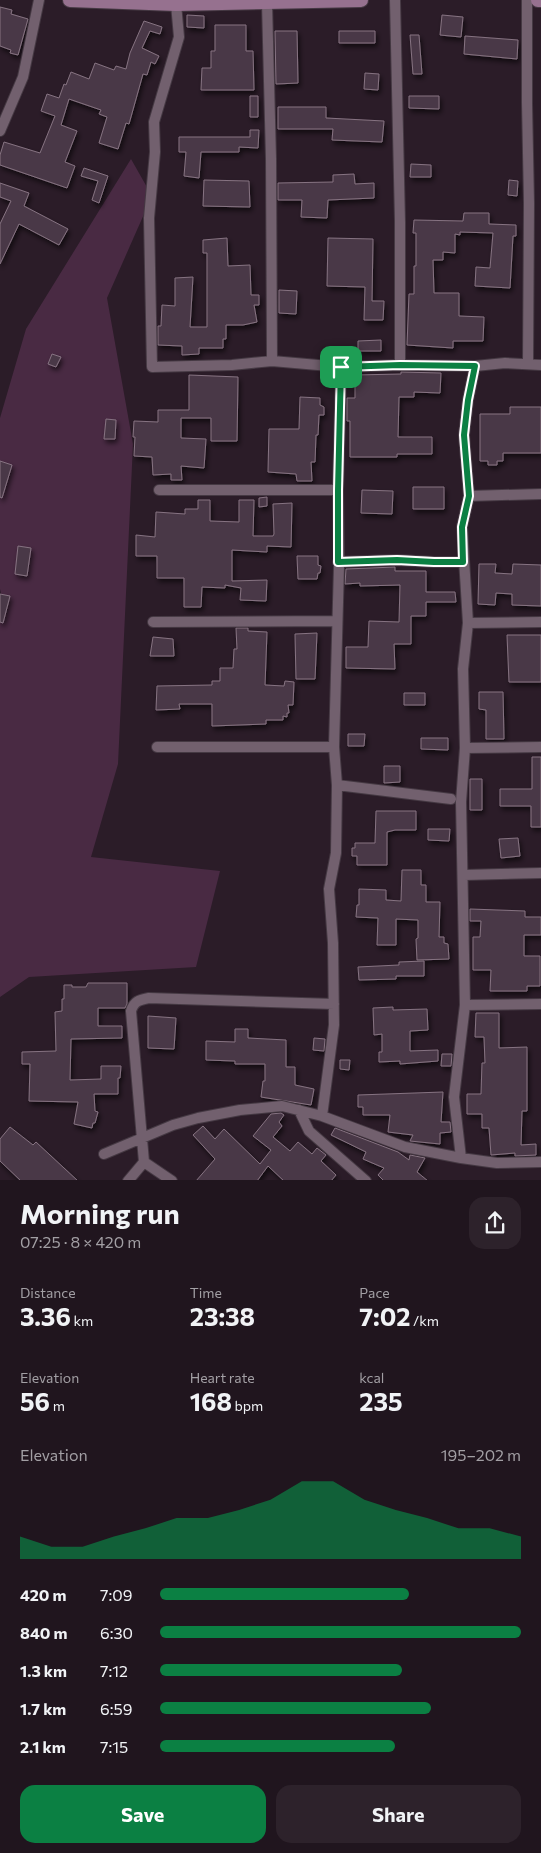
<!DOCTYPE html>
<html lang="en">
<head>
<meta charset="utf-8">
<style>
  body { margin:0; font-family:Commissioner,sans-serif; background:#2d222b; color:#f1f3f6; height:100vh; display:flex; flex-direction:column; font-size:19px; white-space:nowrap }
  * { box-sizing:border-box; margin:0 }
  p { font-size:16px; color:#a29fa4 }
  .icon { flex:none; width:28px; height:28px; fill:none; stroke:currentColor; stroke-width:2; stroke-linecap:round; stroke-linejoin:round }
  .map { position:relative; height:1180px; overflow:hidden }
  .sheet { display:flex; flex-direction:column; background:#20151e; flex:1 }
  .sheet>* { flex:none }
  .pin { position:absolute; display:grid; place-items:center; width:42px; height:42px; color:#fff; margin:-21px; border-radius:10px; box-shadow:0 2px 8px #0006 }
  .round { display:grid; place-items:center; flex:none; width:52px; height:52px; border-radius:15px; background:#2d222b }
  .head { display:flex; align-items:center; justify-content:space-between; height:85px; padding:0 20px }
  h1 { font-size:28px; font-weight:700; line-height:38px }
  .stats { display:grid; grid-template-columns:repeat(3,1fr); gap:8px; height:85px; padding:5px 20px }
  .stats div { display:grid; align-content:center }
  .stats b { font-size:25px; font-weight:700 }
  .stats small { font-size:14px; font-weight:400 }
  .stats p { font-size:14px }
  .chart { height:140px; padding:10px 20px }
  .chart p { display:flex; justify-content:space-between }
  .chart svg { width:100%; height:90px; margin-top:5px; fill:#0b8043; opacity:.7 }
  .cta { display:flex; gap:10px; margin-top:auto; padding:10px 20px }
  .cta a { flex:1; height:58px; border-radius:15px; background:#0b8043; color:#fff; font-size:20px; font-weight:700; line-height:58px; text-align:center }
  .cta a+a { background:#2d222b; color:#f1f3f6 }
  ul { padding:0 20px; list-style:none; font-size:16px }
  li { display:grid; grid-template-columns:80px 60px 1fr; align-items:center; height:38px }
  li i { height:12px; border-radius:6px; background:#0b8043 }
  .map>svg:first-child { display:block }
  .green { fill:#492a43 }
  .building { fill:#4a3946; stroke:#867382; filter:url(#shadow) }
  .lines { fill:none; stroke-linecap:round; stroke-linejoin:round }
  .minor-casing { stroke:#453943; stroke-width:12 }
  .secondary-casing { stroke:#453943; stroke-width:16 }
  .minor { stroke:#72606e; stroke-width:10 }
  .secondary { stroke:#96718f; stroke-width:14 }
  .route-casing { stroke:#fff; stroke-width:10 }
  .route { stroke:#0b8043; stroke-width:6 }
</style>
</head>
<body>
<div class="map">
<svg width="541" height="1181" viewBox="0 0 541 1181">
  <defs>
    <filter id="shadow"><feDropShadow dx="2" dy="3.5" stdDeviation="2.5" flood-color="#0009"/></filter>
  </defs>
  <rect width="100%" height="100%" fill="#2b1c28"/>
  <path class="green" d="M131,159l21,37 -45,102 26,146 -15,320 -27,93 129,14 -24,96 -167,10 -29,20v-375l5,-13 -5,-20v-171l26,-89z"/>
  <path class="building" d="M0,7l12,3 -1,4 17,5 -10,36 -8,-2 1,-3 -11,-4z
    M187,15l17,1v12l-17,-1z
    M442,15l21,2 -2,20 -21,-2z
    M144,21l18,6 -2,7 -10,-3 -8,17 17,8 -4,8 -4,-2 -4,13 -4,-1 -14,50 -3,-1 -8,26 -19,-6 8,-26 -8,-3 2,-4 -32,-11 -8,26 16,6 -12,31 10,4 -8,22 -67,-23v-10l4,-13 36,11 15,-37 -14,-5 6,-17 12,4 5,-14 2,1 5,-13 18,7 6,-16 19,7 2,-4 10,3 4,-16z
    M215,25h31v26h7l1,39h-53l1,-22h9v-17h4z
    M275,31h22l1,52 -22,1z
    M339,31h36v12h-36z
    M410,35h9l3,39h-9z
    M465,36l53,4 -1,19 -53,-5z
    M365,73l14,1 -1,16 -14,-1z
    M250,96h8v21h-8z
    M409,96h30v13l-30,-1z
    M278,107h48v11l58,3 -2,21 -50,-2 1,-11h-55z
    M250,130h9l-1,18 -19,-1v5h-38l-2,26 -15,-2 2,-24h-7v-15h71z
    M411,164l20,1v12h-21z
    M84,168l24,8 -9,27 -7,-3 6,-19 -17,-5z
    M354,174l1,10 19,-1v15l-46,2 -1,18 -26,-1 1,-17h-24v-17l55,-1v-7z
    M204,180l45,1 1,26 -47,-1z
    M509,180l9,1 -1,15 -9,-1z
    M0,183l29,10 -5,13 44,23 -9,16 -40,-21 -19,40v-40l11,-23 -11,-4z
    M464,213h25v11l27,1v11h-3l-3,52 -35,-2 1,-19 14,1 3,-35 -33,-1v3l-5,-1v19l-12,-1v8h-10l1,33h25v23l25,1 -1,24h-30v7l-46,-3 2,-51h5v-28h2v-33h-3l1,-13 49,1z
    M227,238l1,28 22,-1 1,30h8v10h-5l3,17 -14,3h-17v14h-3v9h-24v6l-17,1v-9l-24,-1v-19h3l1,-21 13,1v-28l18,-1 -3,50h17v-74h-4v-13z
    M328,238l45,1 -1,62h12l-1,19h-19l1,-33 -38,-1z
    M279,290l18,1 -1,23 -17,-1z
    M381,340v11h-23v-10z
    M52,354l9,3 -5,10 -8,-3z
    M401,372l40,1 -1,20 -26,-1v5h-15l-1,40h34v17h-35v3h-47v-36h-3v-23h8v-23l46,-1z
    M189,375l49,2 -1,64h-26v-23h-30v20l25,1 -2,29 -23,-2 1,14h-11v-6l-18,1 -1,-18 -18,-1 1,-19h-2l1,-16 24,1v-12h31z
    M300,397l20,1v7l4,2v8h-5l-1,20h-2l-1,27h-4l1,19h-15l-1,-7 -28,-2 1,-43h30z
    M510,407h31v46h-38v8h-6v4h-9v-4h-8v-47h30z
    M106,419l10,1 -1,19h-11z
    M0,461l12,4 -10,33 -2,-1z
    M413,487h31v22h-31z
    M362,490l31,1 -1,23 -31,-1z
    M267,497v9l-8,1v-9z
    M198,500h12v21l29,1v-22h15l-1,36h20l1,-2 -1,-30 19,-1 -1,44 -24,-1v6l-35,-2v31l35,-1 -1,21 -26,-1 1,-12 -16,-3v3l-23,-1 -1,20h-17v-29h-27v-22h-21v-21l19,2 1,-25 29,2v-5h13z
    M18,546l13,2 -4,28 -12,-2z
    M297,556h21v9l3,1 -1,7h-2l-1,6h-19z
    M479,564h17l-1,9 17,1 1,-10 28,1v41l-29,-1v-11l-16,-1 -1,12 -17,-1z
    M395,567v4h31v21h29l1,10h-30v14h-15v28h-17l1,25 -49,-1v-21h22l1,-26 30,1 1,-37 -40,1v-3l-15,1 1,-15z
    M0,594l10,2 -7,27 -3,-1z
    M236,628h12v3l19,1 -2,53 19,1 1,-5 9,1 -1,23h-5l1,8h-2v4l-4,-1v4h-17v4l-54,2v-22h-33l1,5 -24,1 1,-24 55,-1v-4h8v-13h13l1,-19h3z
    M317,633l-2,46h-19l-1,-45z
    M507,635h34v47h-32z
    M153,637l20,2 1,17h-24z
    M479,692h24l1,47h-18v-29l-7,-1z
    M404,693h21v12h-21z
    M348,734h17l-1,12h-16z
    M421,738h27v12l-27,-1z
    M532,757h9v70h-10v-21h-31v-17h32z
    M384,766h16v16l-16,1z
    M470,779h12v31h-12z
    M376,811h40v19h-21l-8,2v33h-30v-9h-5v-8h3v-5h20z
    M428,829h22l-1,12 -21,-1z
    M518,838l2,18 -19,2 -2,-19z
    M402,870h19v15h5v17h14l-1,35h5v6l4,1 1,15 -32,1 -1,-21 2,-1v-18l-22,-1v26h-19l1,-27 -22,-1 1,-12h2v-16l27,1v10l15,1z
    M470,909l55,2v6h16v18h-17v21h16v30h-13v5h-37l1,-21h-18v-33h7l1,-16h-11z
    M424,961v15h-28v3l-37,1 -1,-13 41,-2v-3z
    M88,983h39v21l-2,4h-27v18h24v12l-51,1 -1,41 31,-1v-13h20l-1,12h-2v16h-24l1,17 3,1 -3,11h-2l-1,5 -18,-4 4,-22 -49,-1 1,-37h-8v-12l34,-1 -1,-39 7,-1v-12h2v-14h8v2h14z
    M393,1007v3l34,-1 1,21 -18,1v20l28,-1v11l-38,3v-3l-21,1v-10h3v-18l-8,1 -1,-27z
    M476,1013h23v35l28,-1v64h-5l-1,34 15,-1v11l-21,1v-3l-24,2 -2,-27h-7v-14h-15v-20h14l1,-31h3l-1,-26h-9z
    M148,1016l28,2 -2,31 -26,-1z
    M235,1029h13v9l38,2v27h9v18l19,4 -3,16 -50,-8 2,-16h2v-17h-30v-3l-29,-1v-19l29,1z
    M314,1038l11,1 -1,12 -11,-1z
    M442,1054h10l-1,12h-10z
    M340,1060h10l-1,10 -9,-1z
    M443,1092l-2,30h9l1,10 -11,1v11l-30,-3 3,-6 -25,-3 2,-17h-27v-8h-5v-12z
    M281,1113l3,2 -5,7 3,4 -9,11 17,14 8,-9 14,12 5,-6 9,7 -5,6 15,14 -5,6h-47l-16,-15 -11,15h-61l19,-22 -22,-24 10,-9 12,13 9,-10 36,35 11,-14 -18,-14 18,-22z
    M10,1127l23,18 3,-3 42,39h-57l-21,-20v-22z
    M335,1128l63,24 11,8 1,-5 15,3 -8,14 11,9h-44l-6,-6 6,-7 -21,-9 3,-7 -35,-17z"/>
  <g class="lines">
    <g class="minor-casing">
      <path id="minor" d="M395,0l5,222v143
        M527,0v103l2,100 -1,161
        M267,3l4,156 1,202
        M176,4l3,33 -25,85 1,30 -6,66 3,149 80,-2 40,-4 69,6 59,-2 75,1 30,-3 36,2
        M0,131l23,-54 16,-77
        M159,490h179
        M469,496l72,-2
        M338,562l59,-2 37,2h29
        M153,622l184,-1
        M468,623l73,-1
        M157,747h177
        M465,748l76,-1
        M337,785l114,14
        M464,875l77,-2
        M465,1005l76,-1
        M299,1110l10,21 57,50
        M322,1116l12,-91 -1,-82 -4,-54 7,-36 1,-68 -3,-38 5,-181 -1,-76 3,-123
        M104,1154l69,-29 25,-7 42,-8 42,-4 40,10 83,31 56,11 36,5 44,-1
        M461,1158l-7,-61 11,-92 -4,-203 4,-54 -2,-79 5,-46 -6,-96 7,-31 -5,-61 4,-35 7,-34
        M144,1162l28,19
        M128,1181l16,-19 -13,-151c3,-10 8,-11 18,-13l185,6"/>
    </g>
    <g class="secondary-casing">
      <path id="secondary" d="M70,0l106,4 185,-4
        M538,0h3"/>
    </g>
    <use href="#minor" class="minor"/>
    <use href="#secondary" class="secondary"/>
  </g>
  <g class="lines">
    <g class="route-casing">
      <path id="route" d="M400,365l75,1 -7,34 -4,35 5,61 -7,31 1,35h-29l-37,-2 -59,2v-72l3,-123z"/>
    </g>
    <use href="#route" class="route"/>
  </g>
</svg>
<div class="pin" style="left:341px;top:367px;background:#1e9e55"><svg class="icon" aria-label="arrive" viewBox="0 0 24 24"><path d="M6 21V4h12l-3 4 3 4H6"/></svg></div>
</div>
<section class="sheet">
<div class="head"><div><h1>Morning run</h1><p>07:25 · 8 × 420 m</p></div><a class="round"><svg class="icon" aria-label="share" viewBox="0 0 24 24"><path d="M12 15V3M7 8l5-5 5 5M5 13v7h14v-7"/></svg></a></div>
<div class="stats">
<div><p>Distance</p><b>3.36<small> km</small></b></div>
<div><p>Time</p><b>23:38</b></div>
<div><p>Pace</p><b>7:02<small> /km</small></b></div>
</div>
<div class="stats">
<div><p>Elevation</p><b>56<small> m</small></b></div>
<div><p>Heart rate</p><b>168<small> bpm</small></b></div>
<div><p>kcal</p><b>235</b></div>
</div>
<div class="chart"><p><span>Elevation</span>195–202 m</p>
<svg viewBox="0 0 160 44" preserveAspectRatio="none"><path d="M0 44V33L10 38L20 38L30 33L40 29L50 24L60 24L70 20L80 15L90 6L100 6L110 15L120 20L130 24L140 29L150 29L160 33V44z"/></svg>
</div>
<ul>
<li><b>420 m</b>7:09<i style="width:69%"></i></li>
<li><b>840 m</b>6:30<i style="width:100%"></i></li>
<li><b>1.3 km</b>7:12<i style="width:67%"></i></li>
<li><b>1.7 km</b>6:59<i style="width:75%"></i></li>
<li><b>2.1 km</b>7:15<i style="width:65%"></i></li>
</ul>
<div class="cta"><a>Save</a><a>Share</a></div>
</section>
</body>
</html>
